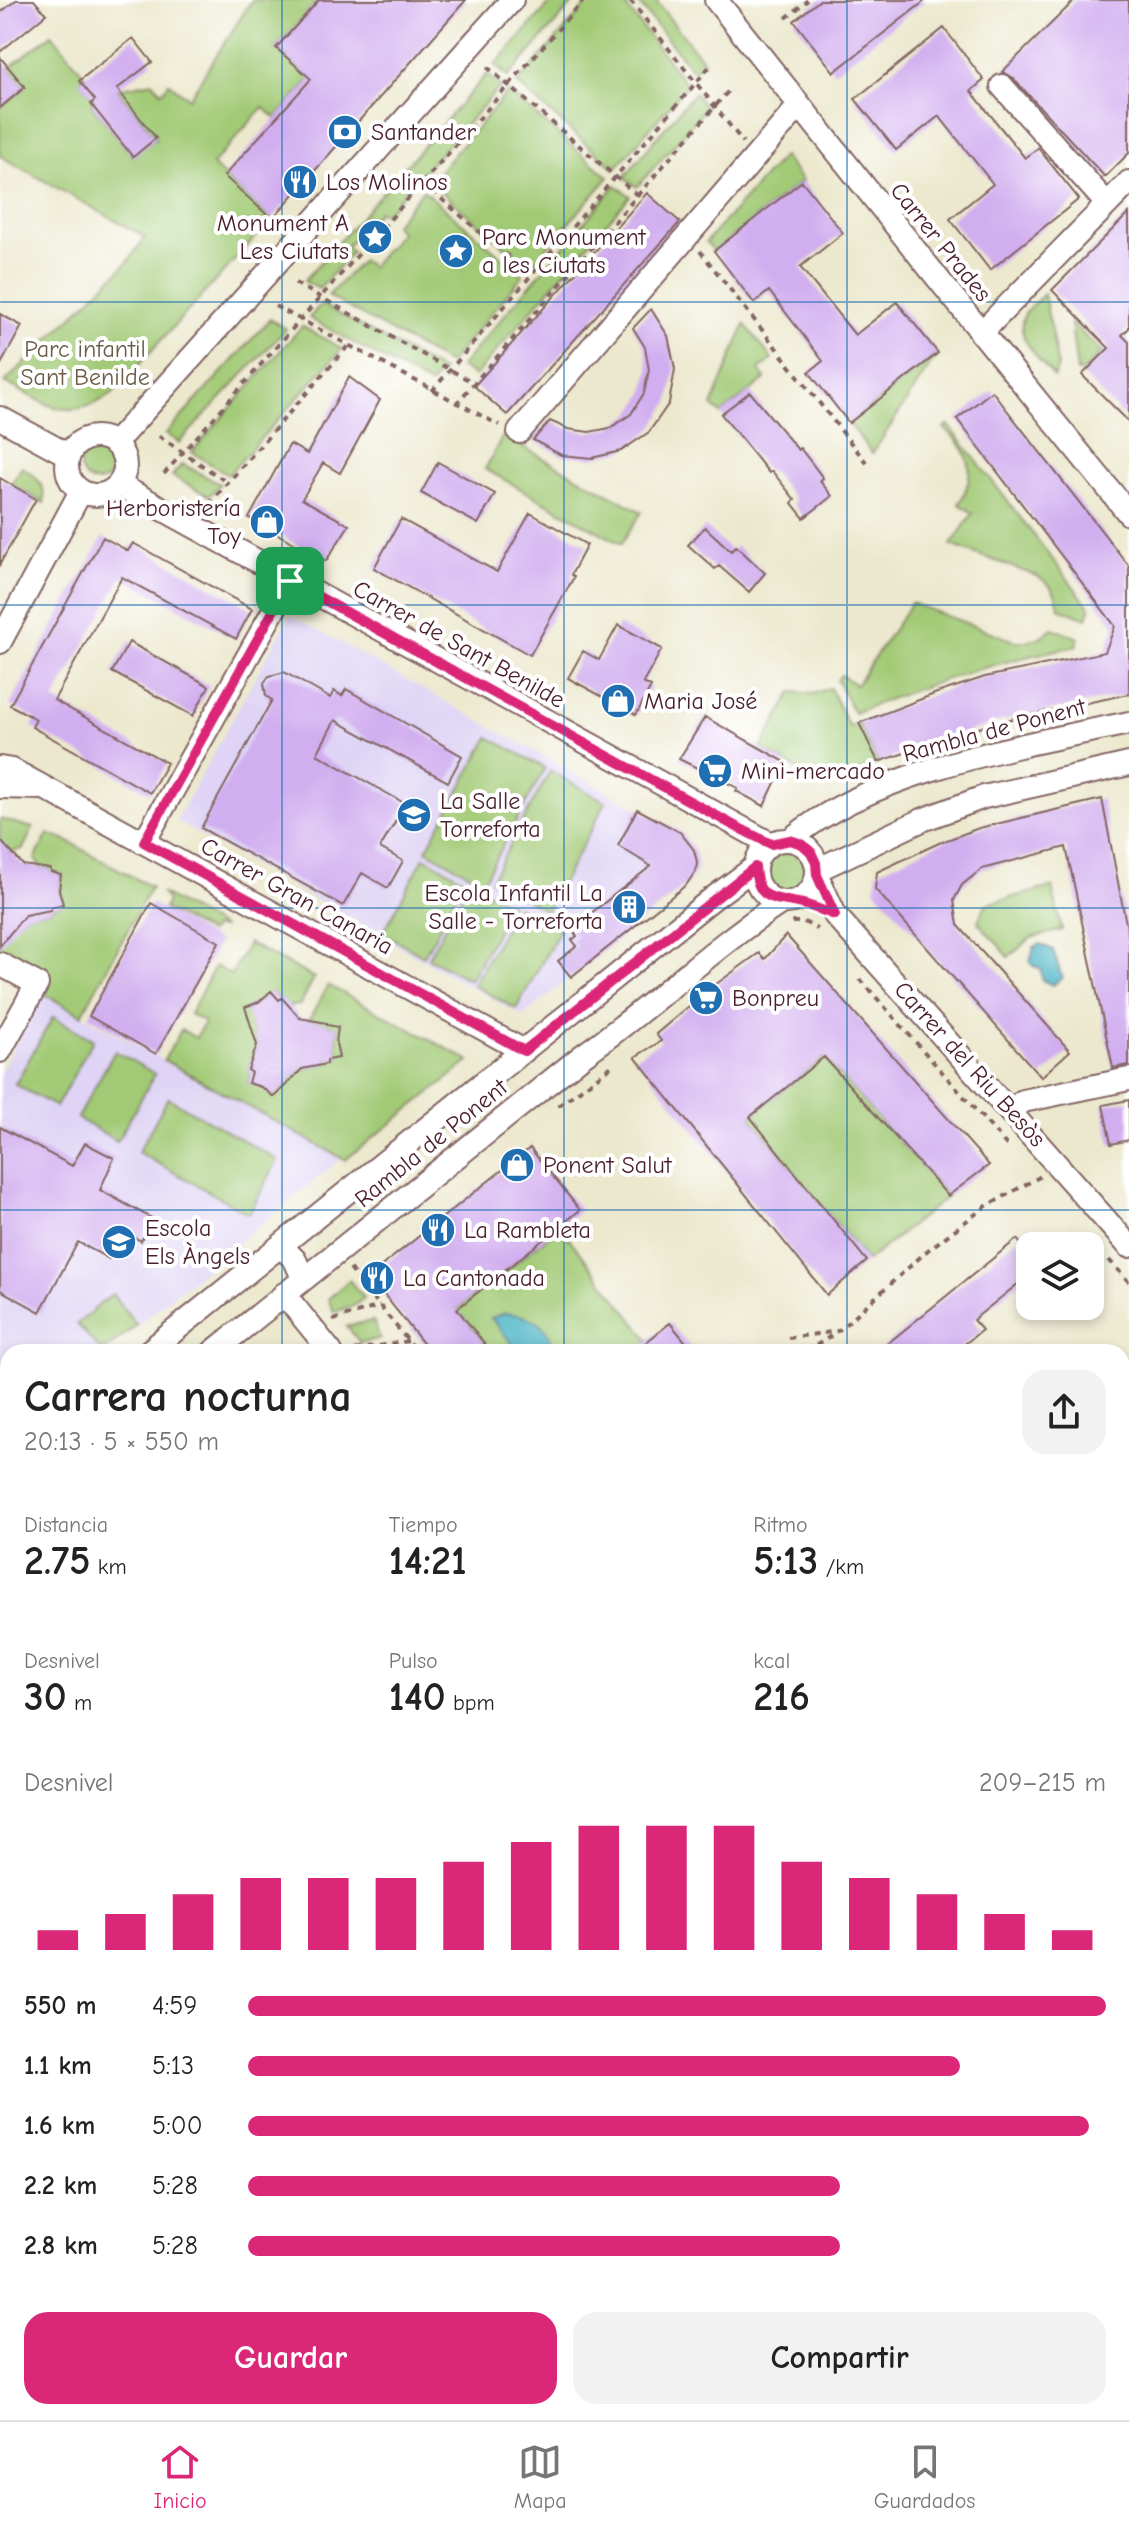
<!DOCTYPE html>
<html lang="es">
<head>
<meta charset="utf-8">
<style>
  body { margin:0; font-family:"Comic Neue",sans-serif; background:#f2f2f2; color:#222; height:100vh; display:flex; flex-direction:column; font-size:30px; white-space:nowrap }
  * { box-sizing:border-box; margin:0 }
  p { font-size:26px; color:#767676 }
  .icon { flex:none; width:44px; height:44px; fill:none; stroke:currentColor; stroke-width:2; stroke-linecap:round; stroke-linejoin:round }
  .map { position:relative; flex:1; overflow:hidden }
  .details { position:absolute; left:0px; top:1344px; width:1130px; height:1076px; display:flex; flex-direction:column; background:#fff; border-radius:24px 24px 0 0; box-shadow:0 4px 12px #0003 }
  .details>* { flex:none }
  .buttons { position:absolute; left:1016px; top:1232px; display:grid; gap:16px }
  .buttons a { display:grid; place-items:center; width:88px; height:88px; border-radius:16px; background:#fff; box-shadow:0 4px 12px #0003; font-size:40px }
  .pin { position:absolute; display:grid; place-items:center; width:68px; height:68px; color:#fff; margin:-34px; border-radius:16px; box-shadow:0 4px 12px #0006 }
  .round { display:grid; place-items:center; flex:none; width:84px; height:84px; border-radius:24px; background:#f2f2f2 }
  .head { display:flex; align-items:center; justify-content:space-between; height:136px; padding:0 24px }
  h1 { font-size:44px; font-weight:700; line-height:60px }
  .figures { display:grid; grid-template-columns:repeat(3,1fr); gap:12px; height:136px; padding:8px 24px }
  .figures div { display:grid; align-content:center }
  .figures b { font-size:40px; font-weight:700 }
  .figures small { font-size:22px; font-weight:400 }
  .figures p { font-size:22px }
  .chart { height:224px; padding:16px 24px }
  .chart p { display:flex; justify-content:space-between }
  .chart svg { width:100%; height:144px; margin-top:8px; stroke:#db2777; stroke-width:6 }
  .action { display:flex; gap:16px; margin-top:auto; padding:16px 24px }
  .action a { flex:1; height:92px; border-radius:24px; background:#db2777; color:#fff; font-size:32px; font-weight:700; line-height:92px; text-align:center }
  .action a+a { background:#f2f2f2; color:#222 }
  ul { padding:0 24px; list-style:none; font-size:26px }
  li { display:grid; grid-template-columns:128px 96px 1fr; align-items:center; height:60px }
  li i { height:20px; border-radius:10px; background:#db2777 }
  .tabs { display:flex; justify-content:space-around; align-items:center; height:112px; border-top:2px solid #e0e0e0; background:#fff; font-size:22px; color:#767676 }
  .tabs a { display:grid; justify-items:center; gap:4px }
  .tabs .active { color:#db2777 }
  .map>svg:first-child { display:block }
  .built { fill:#dfd4f5 }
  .green { fill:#a2ca76; stroke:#767450; stroke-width:2 }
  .forest { fill:#81ae67; stroke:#666649; stroke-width:2 }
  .water { fill:#47b3c4; stroke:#486978; stroke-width:2 }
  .building { fill:#d1aeef }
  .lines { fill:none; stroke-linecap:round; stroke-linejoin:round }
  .minor-casing { stroke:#836564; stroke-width:26 }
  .path { stroke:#836564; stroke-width:4; stroke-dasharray:6 6; stroke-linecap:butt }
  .minor { stroke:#fff; stroke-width:22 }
  .route-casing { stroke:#fff; stroke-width:16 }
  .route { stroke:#db2777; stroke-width:10 }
  .grid { fill:none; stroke:#1f6fb2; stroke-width:2; stroke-opacity:0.55 }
  .labels { text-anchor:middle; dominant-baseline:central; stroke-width:8; stroke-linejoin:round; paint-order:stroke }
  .poi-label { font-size:24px; fill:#4a1f2b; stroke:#fff; text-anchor:start }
  .street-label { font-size:24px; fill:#4a1f2b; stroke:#fff }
  .park-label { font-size:24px; fill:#695b45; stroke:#fff }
</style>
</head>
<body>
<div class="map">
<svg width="1129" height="2420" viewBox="0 0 1129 2420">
  <rect width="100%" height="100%" fill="#fff"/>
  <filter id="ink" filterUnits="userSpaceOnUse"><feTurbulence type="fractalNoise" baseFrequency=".0125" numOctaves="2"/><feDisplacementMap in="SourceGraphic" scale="16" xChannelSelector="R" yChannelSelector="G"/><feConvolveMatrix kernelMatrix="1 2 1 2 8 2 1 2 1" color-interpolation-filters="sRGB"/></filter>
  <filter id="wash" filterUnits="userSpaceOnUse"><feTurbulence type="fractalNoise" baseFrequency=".006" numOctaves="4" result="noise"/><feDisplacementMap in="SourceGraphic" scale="32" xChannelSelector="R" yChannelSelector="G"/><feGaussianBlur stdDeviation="1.8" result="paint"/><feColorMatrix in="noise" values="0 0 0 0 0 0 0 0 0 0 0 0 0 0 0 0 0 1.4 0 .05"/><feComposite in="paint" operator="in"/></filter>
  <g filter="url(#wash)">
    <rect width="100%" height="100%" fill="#ece8cd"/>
    <path class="built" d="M290,615l390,217 14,18 3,12 -3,14 -171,140 -347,-195z
      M44,994l238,131 188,-64 -125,99 -3,-2 -238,194h-96v79l-8,7v-366z
      M0,2295l8,9v108h90l7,8h-105z"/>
    <path class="green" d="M252,0h67l-43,48 35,31 -35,39 -13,-11 -51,58 60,54 -159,174c-44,31 -66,12 -108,-11l122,-119 18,-26 -145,-81v-53l3,3 22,-18 -16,-20 43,-34 33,42 -5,5 15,19 -4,4 42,52 23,-18 -39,-49 36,-7 9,10 7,-9 20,15z
      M553,0h23l-68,77 -13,-12z
      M591,0h30l66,85 -72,84 -98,-85z
      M636,0h19l49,62 -11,9z
      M487,74l14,12 -116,128 -6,-3 -33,36 6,5 -33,37 -15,-8z
      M508,92l101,85 -80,91 -99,-86z
      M694,93l12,15 -69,79 -13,-10z
      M783,156l19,25 -88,70 -8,-9z
      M616,185l14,11 -155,180 -15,-9z
      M423,190l100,85 -74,89 -121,-68 34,-36 9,7 30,-35 -7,-7z
      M1044,294l14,73 -4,10c-13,-16 -42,-41 -29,-63 4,-7 13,-14 19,-20z
      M321,304l121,67 -12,14 -121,-67z
      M270,319l16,10 -107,114 -13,-9z
      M1071,323l31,29 -18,19 -7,1z
      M745,324l27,35 -13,11 6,9 -44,35 -9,-8z
      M302,326l40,23 -114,126 -36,-23z
      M938,353l-66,101 -23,-31z
      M949,425l141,183 -3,10 -28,-10c-2,-16 -8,-24 -22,-32l-86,-31 22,-32 -14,-9c18,-31 13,-53 -15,-76z
      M503,436l139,76 -21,32 -136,-75z
      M80 465a17 17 0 1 1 34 0a17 17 0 1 1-34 0Z
      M182,464l38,20 -11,12 -37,-20z
      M22,467c14,9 24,18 22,36l-33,-19z
      M911,603l104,38c16,2 25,-2 37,-13l27,10 -3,8c-81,16 -145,36 -222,67l-17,-33 4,-5 15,10z
      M830,688l19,39 10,-4 19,39 -50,24 -67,-37 31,-57 21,2z
      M489,737l56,31 -62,114 -57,-32z
      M550,771l56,31 -59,109 -56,-31z
      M0,819l33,9 -10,21 -12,3 -11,-9z
      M48,834l21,8 82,45 -69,128 -38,-21 6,-12 -50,-28v-15l25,-24 26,-5v-3l11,-3 -3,-14 2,-15 -20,-7 -6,-9z
      M762 872a21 21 0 1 1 42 0a21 21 0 1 1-42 0Z
      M424,857l41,23 -41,76 -41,-23z
      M469,882l42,23 -41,75 -42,-22z
      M1052,887l10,43 -31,8 -22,19 -31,-35 8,-18z
      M161,893l62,35 -9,-1 -5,6 -45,-24 3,-8z
      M517,906l43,24 -44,79 -43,-24z
      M248,943l66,35 -14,27 -12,1 -17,-14 -12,10 -13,5 11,38 -9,25 3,2 -3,11 13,4 12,10 29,-28 25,-5v-4l12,-2 -3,-15 2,-15 -29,-8 19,-35 142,76 -125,99 -181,-100 17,-30 15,8 8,-16 -14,-8 25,-48 16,9z
      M53,1017l40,23 -37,67 -41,-23z
      M115,1051l40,23 -38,67 -40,-23z
      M824,1057l124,139 -81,65 -117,-144z
      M168,1098l110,62 -29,54 -111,-62z
      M560,1227l89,113 -15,12h-143l-34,-43z
      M349,1280l15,18 -9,7 -21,7 -6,-13z
      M112,1294l25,31 -35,27 -25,-28z
      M373,1321l7,17 -20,5 -13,-17z
      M0,1666l8,11v257l-8,6z
      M1129,1870v550h-779l15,-8h757v-536z"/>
    <path class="forest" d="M556,2412h117l3,8h-110z"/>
    <path class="water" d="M1040,944l13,6 9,28 -9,7 -11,-5 -1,-11 -8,-3 -3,-5 4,-14z
      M505,1313c25,1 46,12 50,39h-36l-28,-34z"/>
    <g id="blocks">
      <path class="building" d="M16,0h18l12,14 -46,38v-39z
        M319,0h147l-194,219 -48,-43 87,-97 -35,-31z
        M820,0h106l-92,72 -40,-51z
        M1075,0h54v153l-24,24 -93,-100 -10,-5z
        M944,28l40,52 -13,11 54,67 13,-10 41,51 -89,71 -40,-51 43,-35 -54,-68 -43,34 -41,-51z
        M133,38l19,24 -35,27 39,49 -23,19 -42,-53 4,-4 -16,-19z
        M0,57l25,30 -25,21z
        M802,181l41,52 -43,34 55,68 42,-33 41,51 -89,70 -40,-51 14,-11 -54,-70 -15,12 -40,-52z
        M647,193l33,29 -173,193 -33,-29z
        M1129,213v115l-7,7 7,7v80l-47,-47 27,-27 -57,-58z
        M651,309l17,27 7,33 -6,34 -20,29 -28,19 -29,7 -31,-3 -28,-15 17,-19 18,8 21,3 21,-4 21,-14 13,-21 5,-23 -4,-23 -12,-19z
        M0,314l22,12 -22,40z
        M349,377l31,23 -40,73 -17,-10 -21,36 47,26 -23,36 -77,-43 41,-74 17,10z
        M992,391l137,175v128l-132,28 -119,40 -19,-39 78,-30 48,-16 120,-25 10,-26 -158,-207z
        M750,392l48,58 2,-2 23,30 -3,3 12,15 -28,22 -12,-15 3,-3 -23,-29 -3,2 -48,-59z
        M438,462l57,32 -17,30 -57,-31z
        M0,478l36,21 -36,65z
        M530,513l57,32 -16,30 3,2 -44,78 -156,-87 27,-49 96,53z
        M705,527l26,24 5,-5 29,27 -16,19 -30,-26 -4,3 -27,-24z
        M103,537l25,14 5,-8 119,66 -16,30 -114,-62 -68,123 113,63 -17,30 -118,-66 4,-8 -26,-14z
        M618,625l44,24 -19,34 8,4 -15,28 -68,-37 15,-27 16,9z
        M129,642l80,44 -16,30 -81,-44z
        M284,672l46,26 4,-7 8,5 4,-7 116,67 -14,26 -113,-62 -18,34 89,50 -26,44 23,13 -15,27 -26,-15 -19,33 -142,-78 71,-128 -6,-4 -2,-13 5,-7z
        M705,717l80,45 -21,44 -28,-15 2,-3 -59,-29z
        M1102,799l27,140v126l-16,3 -47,-221 -84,22 -20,16 -8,15 4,25 112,126 -29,26 -166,-188 2,-17 62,-29 40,-15z
        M637,809l43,23 14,18 3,12 -1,9 -10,14 -115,92 -13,-16 19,-15 -5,-6 5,-4 -6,-7 80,-63 -33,-20z
        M0,840l23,25 28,4v3l10,3 -2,15 4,14 -12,3v3l-26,5 -25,31z
        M151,903l68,39 -63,112 -67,-38z
        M786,935l203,230 -41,31 -124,-139 -74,60 117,144 -40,34 -192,-238 26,-16 -5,-7 52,-44 51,-37 6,6z
        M271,991l8,9 3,-2 18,20 27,5v2l11,2 -2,16 3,15 -12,2v4l-25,5 -28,28 -13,-10 -13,-4 3,-11 -3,-2 9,-25 -12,-38 14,-5z
        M1129,1100v40l-18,4 -8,-39z
        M0,1127l72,39 13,-23 29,15 -14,32 53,29 -12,22 -17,-9 -15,27 -31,-17 -38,70 -40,-22z
        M530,1148l50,62 -123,99 34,43h-61l-61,-76z
        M1017,1239l13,17v18l-57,46 9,10 -27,22h-78z
        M670,1323l24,29h-60z"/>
    </g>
  </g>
  <g filter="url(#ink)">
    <use href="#blocks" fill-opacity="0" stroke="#836564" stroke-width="2"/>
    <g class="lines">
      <g class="minor-casing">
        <path id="minor" d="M716,0l219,275 194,239
          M1002,86l105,118
          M981,333l148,-151
          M0,418l68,37
          M519,432l280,-326
          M67 466a29 29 0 1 1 58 0a29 29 0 1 1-58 0Z
          M115,443l397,-443
          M119,485l652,359
          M0,642l81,-151
          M0,768l12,2 512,281
          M0,787l43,1
          M755 871a31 31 0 1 1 62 0a31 31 0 1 1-62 0Z
          M790,840c83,-70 234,-95 339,-117
          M144,842l146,-261
          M817,870l105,-50 62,-23 145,-33
          M817,875l18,40 294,331
          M0,964l37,20 -37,67
          M1010,1112l13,-11 106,-22
          M281,1246l14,14 8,18
          M284,1294l47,58
          M148,1352l564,-453 43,-32
          M213,1352l369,-296c69,-48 129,-108 200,-154
          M0,1470l8,-6
          M0,1524l8,-7
          M1122,1533l7,8
          M0,1551l8,10
          M1122,1795l7,8
          M0,2148l8,-12
          M0,2270l8,9
          M121,2412l6,8
          M730,2412l5,8
          M237,2420l16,-8"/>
      </g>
      <path class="path" d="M630,0l113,142
        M786,18l22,-18
        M487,67l150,128
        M423,183l108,93
        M364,248l3,-18 18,-5
        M700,251l169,215
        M295,283l179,100
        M275,306l224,119
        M432,391l280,-327
        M456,404l275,-316
        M159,436l69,47
        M164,474l200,-226 19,-4 2,-19 199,-225
        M209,504l140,-159
        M792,922h12l13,7
        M860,979l150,170
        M558,1106l54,-40 -1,-4
        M1109,1260l20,22
        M350,1269l67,83
        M333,1320l47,-14
        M788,1338l50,-7 90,-81 57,-43 56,-31
        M355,1350l53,-9
        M699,1350l1,2
        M806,1352l28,-18
        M0,1618l8,-7
        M0,1686l8,10
        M1122,1860l7,-6
        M0,1881l8,10
        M0,1934l8,-6
        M0,1969l8,10
        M0,2061l8,10
        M695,2412l3,8
        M765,2412l6,8
        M789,2412l6,8
        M323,2420l15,-8"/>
      <use href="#minor" class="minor"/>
    </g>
  </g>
  <g class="lines" filter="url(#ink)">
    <g class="route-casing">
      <path id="route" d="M290,581l443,244 38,19 19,-4 12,4 9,8 5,11 1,12 18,40c-12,-4 -25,-10 -37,-12 -26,-5 -41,-3 -43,-36l-231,184 -380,-209z"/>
    </g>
    <use href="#route" class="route"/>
  </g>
  <path class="grid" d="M282,0v1352M564,0v1352M847,0v1352M0,302h1129M0,605h1129M0,908h1129M0,1210h1129M0,1512h8M1122,1512h7M0,1815h8M1122,1815h7M0,2118h8M1122,2118h7M282,2412v8M564,2412v8M847,2412v8"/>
  <defs>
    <g id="bank-disc" transform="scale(1.8)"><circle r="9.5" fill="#1f6fb2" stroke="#fff"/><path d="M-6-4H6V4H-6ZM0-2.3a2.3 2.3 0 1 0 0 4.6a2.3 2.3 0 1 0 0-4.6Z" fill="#fff"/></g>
    <g id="restaurant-disc" transform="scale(1.8)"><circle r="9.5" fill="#1f6fb2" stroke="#fff"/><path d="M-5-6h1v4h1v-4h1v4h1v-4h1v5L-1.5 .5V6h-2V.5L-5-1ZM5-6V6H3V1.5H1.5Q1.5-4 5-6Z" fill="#fff"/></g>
    <g id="sight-disc" transform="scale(1.8)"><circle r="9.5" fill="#1f6fb2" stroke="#fff"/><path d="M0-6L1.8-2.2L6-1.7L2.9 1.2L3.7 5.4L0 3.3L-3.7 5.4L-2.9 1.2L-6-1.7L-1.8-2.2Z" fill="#fff"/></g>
    <g id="shop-disc" transform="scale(1.8)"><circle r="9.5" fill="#1f6fb2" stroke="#fff"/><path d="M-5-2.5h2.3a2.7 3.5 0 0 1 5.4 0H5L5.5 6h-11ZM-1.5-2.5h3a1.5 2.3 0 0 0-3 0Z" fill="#fff"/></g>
    <g id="supermarket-disc" transform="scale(1.8)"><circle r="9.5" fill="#1f6fb2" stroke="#fff"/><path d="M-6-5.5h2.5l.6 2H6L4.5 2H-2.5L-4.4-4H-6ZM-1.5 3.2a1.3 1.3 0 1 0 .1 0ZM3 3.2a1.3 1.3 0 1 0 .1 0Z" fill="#fff"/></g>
    <g id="school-disc" transform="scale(1.8)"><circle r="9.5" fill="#1f6fb2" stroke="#fff"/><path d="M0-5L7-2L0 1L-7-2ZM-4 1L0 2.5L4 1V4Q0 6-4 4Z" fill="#fff"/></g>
    <g id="building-disc" transform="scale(1.8)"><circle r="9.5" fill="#1f6fb2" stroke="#fff"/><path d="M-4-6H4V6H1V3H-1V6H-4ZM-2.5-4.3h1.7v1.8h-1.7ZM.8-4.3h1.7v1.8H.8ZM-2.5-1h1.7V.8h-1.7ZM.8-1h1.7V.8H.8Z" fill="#fff"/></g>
  </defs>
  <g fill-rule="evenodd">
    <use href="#bank-disc" x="345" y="132"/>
    <use href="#restaurant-disc" x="300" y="182"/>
    <use href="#sight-disc" x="375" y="237"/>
    <use href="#sight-disc" x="456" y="251"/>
    <use href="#shop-disc" x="267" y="522"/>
    <use href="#shop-disc" x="618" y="701"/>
    <use href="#supermarket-disc" x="715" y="771"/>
    <use href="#school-disc" x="414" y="815"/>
    <use href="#building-disc" x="629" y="907"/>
    <use href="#supermarket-disc" x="706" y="998"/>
    <use href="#shop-disc" x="517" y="1165"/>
    <use href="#restaurant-disc" x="438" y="1230"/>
    <use href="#school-disc" x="119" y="1242"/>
    <use href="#restaurant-disc" x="377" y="1278"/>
  </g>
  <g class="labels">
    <g class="poi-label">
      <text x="371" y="132">Santander</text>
      <text x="326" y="182">Los Molinos</text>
      <text x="349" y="223" text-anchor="end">Monument A<tspan x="349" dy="28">Les Ciutats</tspan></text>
      <text x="482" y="237">Parc Monument<tspan x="482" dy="28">a les Ciutats</tspan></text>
      <text x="241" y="508" text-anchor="end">Herboristería<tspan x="241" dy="28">Toy</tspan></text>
      <text x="644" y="701">Maria José</text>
      <text x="741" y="771">Mini-mercado</text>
      <text x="440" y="801">La Salle<tspan x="440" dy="28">Torreforta</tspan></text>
      <text x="603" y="893" text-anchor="end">Escola Infantil La<tspan x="603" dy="28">Salle - Torreforta</tspan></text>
      <text x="732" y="998">Bonpreu</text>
      <text x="543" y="1165">Ponent Salut</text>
      <text x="145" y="1228">Escola<tspan x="145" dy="28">Els Àngels</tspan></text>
      <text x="464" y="1230">La Rambleta</text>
      <text x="403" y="1278">La Cantonada</text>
    </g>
    <g class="street-label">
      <text transform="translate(941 242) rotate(51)">Carrer Prades</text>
      <text transform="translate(459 644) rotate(29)">Carrer de Sant Benilde</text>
      <text transform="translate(994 730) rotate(-15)">Rambla de Ponent</text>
      <text transform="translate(297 896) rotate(29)">Carrer Gran Canaria</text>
      <text transform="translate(970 1064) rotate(48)">Carrer del Riu Besòs</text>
      <text transform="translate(431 1143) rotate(-39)">Rambla de Ponent</text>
    </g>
    <g class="park-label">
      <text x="85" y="349">Parc infantil<tspan x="85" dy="28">Sant Benilde</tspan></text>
    </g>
  </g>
</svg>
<div class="buttons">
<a><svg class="icon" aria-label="layers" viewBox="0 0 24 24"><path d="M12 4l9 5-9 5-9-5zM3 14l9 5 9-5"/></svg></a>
</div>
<div class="pin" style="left:290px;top:581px;background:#1e9e55"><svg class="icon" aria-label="arrive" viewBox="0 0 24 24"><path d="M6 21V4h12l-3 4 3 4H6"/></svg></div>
<section class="details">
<div class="head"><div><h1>Carrera nocturna</h1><p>20:13 · 5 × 550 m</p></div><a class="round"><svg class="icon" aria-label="share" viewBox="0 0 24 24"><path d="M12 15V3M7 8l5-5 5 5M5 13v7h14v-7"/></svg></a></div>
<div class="figures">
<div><p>Distancia</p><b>2.75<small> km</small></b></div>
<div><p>Tiempo</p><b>14:21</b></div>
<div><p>Ritmo</p><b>5:13<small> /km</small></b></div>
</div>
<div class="figures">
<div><p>Desnivel</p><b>30<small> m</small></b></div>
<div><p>Pulso</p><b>140<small> bpm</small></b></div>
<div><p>kcal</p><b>216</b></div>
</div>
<div class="chart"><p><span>Desnivel</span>209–215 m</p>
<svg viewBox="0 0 160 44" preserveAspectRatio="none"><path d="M5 44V38M15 44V33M25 44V27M35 44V22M45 44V22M55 44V22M65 44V17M75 44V11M85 44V6M95 44V6M105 44V6M115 44V17M125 44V22M135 44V27M145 44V33M155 44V38"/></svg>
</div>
<ul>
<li><b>550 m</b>4:59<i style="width:100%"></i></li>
<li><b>1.1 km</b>5:13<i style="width:83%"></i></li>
<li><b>1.6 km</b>5:00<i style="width:98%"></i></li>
<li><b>2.2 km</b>5:28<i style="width:69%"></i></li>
<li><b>2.8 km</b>5:28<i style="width:69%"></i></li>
</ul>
<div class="action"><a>Guardar</a><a>Compartir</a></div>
</section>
</div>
<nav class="tabs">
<a class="active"><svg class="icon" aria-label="home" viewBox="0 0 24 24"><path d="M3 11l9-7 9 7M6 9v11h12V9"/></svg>Inicio</a>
<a><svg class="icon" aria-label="map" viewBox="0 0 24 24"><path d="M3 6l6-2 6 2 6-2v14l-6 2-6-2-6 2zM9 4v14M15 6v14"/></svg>Mapa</a>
<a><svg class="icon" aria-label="saved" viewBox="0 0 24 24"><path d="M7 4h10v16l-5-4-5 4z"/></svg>Guardados</a>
</nav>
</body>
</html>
